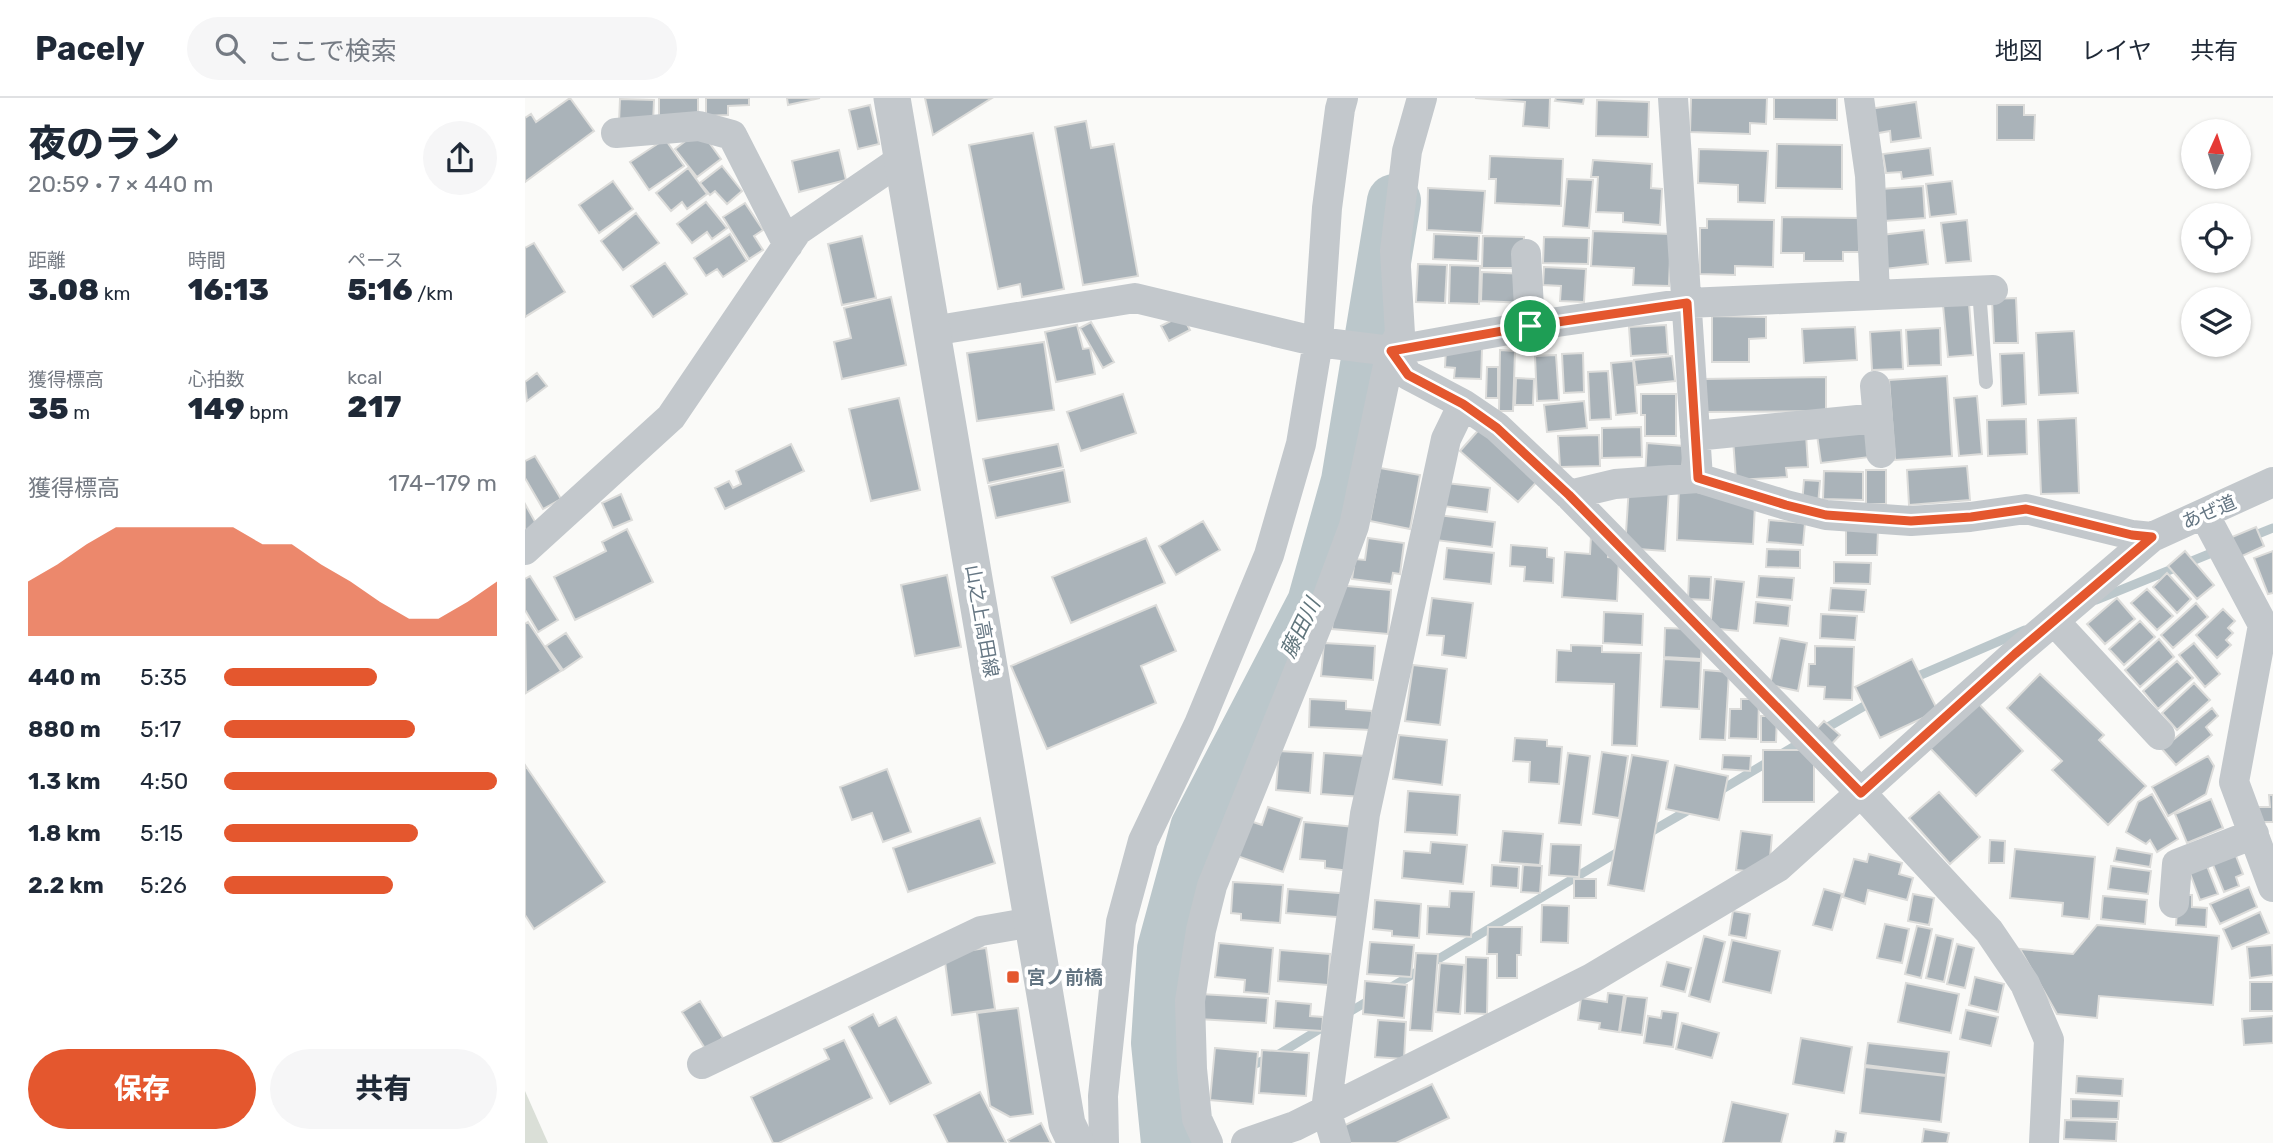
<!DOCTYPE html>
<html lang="ja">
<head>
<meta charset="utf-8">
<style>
  body { margin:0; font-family:Rubik,"Noto Sans JP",sans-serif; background:#f6f6f7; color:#1f2937; height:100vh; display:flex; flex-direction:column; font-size:26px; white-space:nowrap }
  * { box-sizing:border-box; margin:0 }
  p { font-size:23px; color:#747a83 }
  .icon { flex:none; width:38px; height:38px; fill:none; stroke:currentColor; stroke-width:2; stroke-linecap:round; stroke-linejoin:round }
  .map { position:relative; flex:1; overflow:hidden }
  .sheet { display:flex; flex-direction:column; background:#fff; width:525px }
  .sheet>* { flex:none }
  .needle { width:46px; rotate:3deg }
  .tools { position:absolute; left:1656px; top:21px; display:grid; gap:14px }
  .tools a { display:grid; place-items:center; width:70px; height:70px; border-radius:50%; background:#fff; box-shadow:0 2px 5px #0004; font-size:35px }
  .pin { position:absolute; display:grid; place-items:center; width:60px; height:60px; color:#fff; margin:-30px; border:4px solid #fff; border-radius:50%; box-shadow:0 2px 7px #0007 }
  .round { display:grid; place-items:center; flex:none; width:74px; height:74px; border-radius:37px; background:#f6f6f7 }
  .headline { display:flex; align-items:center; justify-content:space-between; height:119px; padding:0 28px }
  h1 { font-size:38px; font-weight:800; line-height:52px }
  .stats { display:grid; grid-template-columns:repeat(3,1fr); gap:10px; height:119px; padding:7px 28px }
  .stats div { display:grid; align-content:center }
  .stats b { font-size:30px; font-weight:800 }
  .stats small { font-size:19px; font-weight:400 }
  .stats p { font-size:19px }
  .chart { height:196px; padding:14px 28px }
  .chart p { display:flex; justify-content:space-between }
  .chart svg { width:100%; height:126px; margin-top:7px; fill:#e4572e; opacity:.7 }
  .primary-button { display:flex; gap:14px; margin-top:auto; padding:14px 28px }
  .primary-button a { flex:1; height:80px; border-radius:42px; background:#e4572e; color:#fff; font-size:28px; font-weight:800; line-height:80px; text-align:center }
  .primary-button a+a { background:#f6f6f7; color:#1f2937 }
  ul { padding:0 28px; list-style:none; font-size:23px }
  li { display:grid; grid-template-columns:112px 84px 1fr; align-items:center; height:52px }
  li i { height:18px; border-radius:9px; background:#e4572e }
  header { display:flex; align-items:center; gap:42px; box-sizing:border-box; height:98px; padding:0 35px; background:#fff; border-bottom:2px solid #e0e1e3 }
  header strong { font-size:33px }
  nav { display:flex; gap:38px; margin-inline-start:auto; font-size:24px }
  .search { width:490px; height:63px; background:#f6f6f7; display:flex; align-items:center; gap:18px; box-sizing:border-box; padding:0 24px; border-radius:38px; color:#747a83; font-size:26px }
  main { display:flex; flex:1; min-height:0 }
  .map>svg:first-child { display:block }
  .green { fill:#dadfd7 }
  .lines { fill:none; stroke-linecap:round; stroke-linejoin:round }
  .stream { stroke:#bbc7cb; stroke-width:9 }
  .river { stroke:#bbc7cb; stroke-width:54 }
  .building { fill:#aab3b9; stroke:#dcdcda; stroke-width:2 }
  .service { stroke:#c3c8cc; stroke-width:14 }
  .minor { stroke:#c3c8cc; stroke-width:30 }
  .tertiary { stroke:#c3c8cc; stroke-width:37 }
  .route-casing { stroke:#fff; stroke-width:14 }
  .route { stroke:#e4572e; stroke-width:9 }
  .poi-dot { fill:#e4572e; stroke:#fff; stroke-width:2.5 }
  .labels { text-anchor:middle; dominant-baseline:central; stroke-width:7; stroke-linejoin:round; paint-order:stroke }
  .street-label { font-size:19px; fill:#657683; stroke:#fff }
  .poi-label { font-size:19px; font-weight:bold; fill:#657683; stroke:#fff; text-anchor:start }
  .water-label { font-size:21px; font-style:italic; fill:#60757c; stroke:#fff }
</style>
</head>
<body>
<header>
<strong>Pacely</strong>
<div class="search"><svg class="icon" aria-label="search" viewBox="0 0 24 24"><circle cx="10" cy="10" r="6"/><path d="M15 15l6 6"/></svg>ここで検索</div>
<nav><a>地図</a><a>レイヤ</a><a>共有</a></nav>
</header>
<main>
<section class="sheet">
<div class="headline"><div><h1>夜のラン</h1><p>20:59 · 7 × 440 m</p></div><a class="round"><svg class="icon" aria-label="share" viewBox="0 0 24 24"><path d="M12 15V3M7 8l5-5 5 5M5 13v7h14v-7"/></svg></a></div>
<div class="stats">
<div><p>距離</p><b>3.08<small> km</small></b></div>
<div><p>時間</p><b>16:13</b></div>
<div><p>ペース</p><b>5:16<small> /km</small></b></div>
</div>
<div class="stats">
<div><p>獲得標高</p><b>35<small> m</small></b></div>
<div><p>心拍数</p><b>149<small> bpm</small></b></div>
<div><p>kcal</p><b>217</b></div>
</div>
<div class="chart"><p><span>獲得標高</span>174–179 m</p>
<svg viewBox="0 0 160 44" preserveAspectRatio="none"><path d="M0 44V25L10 19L20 12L30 6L40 6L50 6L60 6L70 6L80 12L90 12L100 19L110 25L120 32L130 38L140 38L150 32L160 25V44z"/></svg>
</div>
<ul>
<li><b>440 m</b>5:35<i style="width:56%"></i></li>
<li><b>880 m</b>5:17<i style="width:70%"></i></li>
<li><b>1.3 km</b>4:50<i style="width:100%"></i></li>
<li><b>1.8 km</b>5:15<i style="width:71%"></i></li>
<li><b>2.2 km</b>5:26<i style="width:62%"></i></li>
</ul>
<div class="primary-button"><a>保存</a><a>共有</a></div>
</section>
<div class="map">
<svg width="1748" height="1045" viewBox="0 0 1748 1045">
  <rect width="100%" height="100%" fill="#fafaf8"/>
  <path class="green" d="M0,993l23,52h-23z"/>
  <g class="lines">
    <path class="stream" d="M1723,440l25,-10
      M1571,502l123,-50
      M1384,582l116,-50
      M1296,633l52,-30
      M1191,695l87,-52
      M1122,736l45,-26
      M863,891l235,-140
      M821,916l27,-16
      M723,969l31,-13 49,-30
      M640,1010l23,-11"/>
    <path class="river" d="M643,1045l-10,-100 6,-94 33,-121 117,-225 34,-122 46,-280"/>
  </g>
  <path class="building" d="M45,0l24,33 -69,51v-64l6,-4 5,8z
    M134,0h39v24h-39z
    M181,0h43v7l-21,1v9l-22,1z
    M262,0h33l-32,7z
    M400,0h67l-59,37z
    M950,0h75l-1,30 -26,-2 2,-24z
    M1031,0h28l-1,6 -28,-3z
    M1166,0h76l-1,26 -16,-1v11l-60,-2z
    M1249,0h63v22l-63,-1z
    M95,1l34,1 -1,24 -34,-1z
    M1072,2l52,2 -1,35 -52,-1z
    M1391,4l5,36 -30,4 -1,-11 -17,3 -4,-25z
    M345,7l9,39 -21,5 -9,-39z
    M1472,7h27v10h11l-1,25h-37z
    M561,23l5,27 23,-4 24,132 -55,9 -28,-158z
    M175,32l21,29 -24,18 -22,-28z
    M508,35l31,156 -42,8 -2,-13 -22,5 -29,-144z
    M140,41l19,27 -35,24 -19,-28z
    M1252,46l65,1v44l-66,-1z
    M1405,50l3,27 -31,4 -1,-7 -15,1 -3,-19z
    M1174,51l69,2 -3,52 -27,-1v-17l-40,-2z
    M314,52l7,30 -47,12 -7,-31z
    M965,58l73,3 -2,47 -66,-3 1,-24h-7z
    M1068,62l59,4 -1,24 11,1 -2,36 -37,-3v-9l-27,-1 2,-35h-7z
    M197,68l20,25 -15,13 -12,-13 -5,4 -10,-12z
    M163,70l19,26 -20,15 -5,-7 -11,9 -15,-18z
    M1042,81l26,1 -4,48 -26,-2z
    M88,83l20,28 -34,24 -20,-28z
    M1427,83l4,33 -26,3 -4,-33z
    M1398,88l2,32 -41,3 -3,-32z
    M903,90l57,3 -3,42 -55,-3z
    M181,104l21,26 -15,11 -5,-7 -15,11 -15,-19z
    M220,105l18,27 -9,6 9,14 -14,9 -26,-42z
    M111,115l23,30 -36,27 -22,-29z
    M1257,119l77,1v34h-16v9h-39v-8h-23z
    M1182,121l67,1 -1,47 -38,-1v9l-35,-1v-46h7z
    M1442,122l4,41 -25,2 -5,-40z
    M1399,132l4,34 -44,5 -3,-34z
    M1068,133l78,3 -2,52 -36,-1 1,-17 -43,-2z
    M205,136l17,27 -24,16 -6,-8 -11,7 -12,-18z
    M909,136l45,2 -1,25 -45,-2z
    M337,138l14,62 -34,7 -14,-61z
    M958,138l41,1 -1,31h-41z
    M1019,139l45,1 -1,26 -45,-1z
    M9,145l31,49 -40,25v-69z
    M140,165l22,31 -34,23 -22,-31z
    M893,166l29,1 -2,38 -29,-1z
    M925,167l30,1 -1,38 -30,-1z
    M1019,169l42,2 -2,33 -24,-1 1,-15 -18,-1z
    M957,174l45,2 -1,29 -45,-2z
    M366,199l15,68 -64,14 -8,-37 17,-4 -7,-30z
    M1491,200l2,45h-24l-2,-44z
    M1444,205l4,52 -25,2 -5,-52z
    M657,217l8,15 -21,11 -8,-15z
    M1187,218l54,1v21l-17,1v23h-37z
    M566,224l23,40 -11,6 -23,-40z
    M552,227l6,24 7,-1 5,26 -39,8 -11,-50z
    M1141,227l2,29 -37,2 -2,-29z
    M1330,229l2,33 -53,3 -2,-34z
    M1415,230l1,37 -33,1 -2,-36z
    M1376,232l2,39 -31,1 -2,-38z
    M1549,233l4,62 -39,2 -3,-62z
    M519,244l10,68 -77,11 -10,-68z
    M921,250l36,1 -1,30 -27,-1 1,-10 -10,-1z
    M975,252l15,1 -2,60h-14z
    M1058,255l1,39 -20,1 -2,-39z
    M1499,255l2,51 -24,2 -2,-52z
    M1031,257l3,45 -22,1 -2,-45z
    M1147,258l3,25 -38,4 -3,-25z
    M1108,263l4,52 -21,2 -5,-52z
    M962,269h11v31h-12z
    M1083,273l3,48 -21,1 -2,-48z
    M12,275l10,13 -20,15 -2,-19z
    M1422,278l5,80 -57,4 -6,-80z
    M1301,279v34l-122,1 -1,-33z
    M991,280l18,1 -1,26h-18z
    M598,296l13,39 -55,18 -14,-39z
    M1116,296h35v42h-31v-21h-4z
    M1452,298l5,58 -23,2 -5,-58z
    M374,300l21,92 -49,11 -22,-92z
    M1059,303l3,27 -40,4 -3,-27z
    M1551,320l3,75 -38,1 -3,-74z
    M1501,321l1,35 -39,2 -1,-36z
    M958,327l59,51 -24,26 -58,-51z
    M1116,329l1,30 -40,1v-30z
    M1342,330l3,29 -49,6 -4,-28z
    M1281,336l2,33 -22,1 1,9 -51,3 -3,-41z
    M1074,337l1,31 -40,1 -2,-31z
    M1122,345l37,3 -2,24 -37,7z
    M266,346l13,27 -79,38 -10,-21 14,-7 4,7 8,-4 -5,-13z
    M533,346l5,23 -75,16 -5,-24z
    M10,358l26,43 -18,10 -18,-31v-17z
    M1442,368l3,34 -61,5 -2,-35z
    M855,370l40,7 -10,54 -40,-8z
    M539,372l6,32 -74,16 -7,-32z
    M1341,372h20v34h-20z
    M1299,373l39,1v28l-40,-1z
    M1279,382l16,1 -2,24 -16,-1z
    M921,385l44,5 -3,24 -44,-6z
    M1104,388l40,2 -4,63 -40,-3z
    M1154,390l76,17 -2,39 -76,-4z
    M96,396l11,26 -19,8 -11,-25z
    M0,406l13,23 -13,7z
    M913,417l57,7 -3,25 -57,-7z
    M1244,422l36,3 -2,22 -36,-3z
    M678,423l17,29 -44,25 -17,-29z
    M1731,429l8,19 -24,11 -8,-20z
    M1321,430l32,2 -1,25h-31z
    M102,431l26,53 -78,38 -21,-43 52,-26 -4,-9z
    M1066,438h18l-1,21 11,1 -2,43 -55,-4 3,-45 25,2z
    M621,440l19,45 -94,40 -19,-46z
    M843,440l36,5 -4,31 -7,-1 -2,11 -39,-5 3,-20 10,1z
    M986,447l36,3v9l7,1 -1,25 -29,-2 1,-14 -15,-1z
    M922,450l47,5 -3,31 -47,-5z
    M1242,451l33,1v18l-34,-1z
    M1660,453l29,34 -17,14 -29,-33z
    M1748,453v42l-5,1 -14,-36z
    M1309,464l37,1 -1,21 -36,-1z
    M1642,475l24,26 -14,14 -24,-26z
    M422,477l14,72 -46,9 -14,-71z
    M5,478l28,44 -20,12 -13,-22v-31z
    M1164,478l22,1 -1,23 -22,-1z
    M1234,478l35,2 -2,22 -35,-3z
    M1190,481l29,3 -6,49 -28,-3z
    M811,487l55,5 -3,44 -56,-5z
    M1306,490l35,2 -2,22 -35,-2z
    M1622,491l26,27 -16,14 -26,-27z
    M907,500l41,5 -7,55 -24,-3 2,-19 -17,-1z
    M1592,500l18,21 -30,25 -18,-20z
    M1231,504l34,4 -2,20 -34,-3z
    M1671,505l12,14 -35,31 -12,-13z
    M631,507l20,46 -35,15 15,37 -109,46 -36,-83z
    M1698,511l12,12 -7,7 5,5 -7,7 5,5 -14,13 -21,-23z
    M1079,514l39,2 -1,31 -39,-2z
    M1296,516l36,2 -2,24 -35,-2z
    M1615,523l15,16 -31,28 -15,-16z
    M3,524l33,49 -35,22 -1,-69z
    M1140,530l25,1 12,14 -1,16 -37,-2z
    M41,535l16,24 -19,13 -17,-24z
    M1255,540l27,5 -9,48 -28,-6z
    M1634,541l15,18 -34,30 -15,-17z
    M799,545l51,3 -2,34 -52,-4z
    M1669,545l26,31 -15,13 -26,-32z
    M1046,547l31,1v6l39,1 -4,93 -25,-1 2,-61 -58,-2 1,-32 14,1z
    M1290,548l39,1 -2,53 -28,-1 1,-12 -17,-1 1,-22h6z
    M1139,561l37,2 -2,48 -38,-2z
    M1387,561l26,52 -58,27 -25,-51z
    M1652,563l16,17 -35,31 -15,-18z
    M888,567l34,4 -7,56 -35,-4z
    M1179,572l25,2 -4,68 -25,-1z
    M1515,576l64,61 -5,5 47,46 -38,39 -56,-55 10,-9 -55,-53z
    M1669,585l16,17 -33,30 -15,-17z
    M785,601l36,2v8l26,2 -1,19 -62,-3z
    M1216,601h18l-1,40 -29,-1 1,-29h11z
    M1453,605l45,48 -47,45 -46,-48z
    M1687,610l6,8 -12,11 6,8 -36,30 -14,-16z
    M1236,618h16l-1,26h-15z
    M1299,623l16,14 -13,14 -15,-15z
    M874,637l48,5 -5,45 -49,-6z
    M990,640l32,2v6l15,1 -3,37 -30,-2 1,-20 -17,-1z
    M1238,652h51v52h-51z
    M754,653l34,2 -3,40 -34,-3z
    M1077,654l26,4 -9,62 -26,-4z
    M799,655l41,3 -3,41 -41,-3z
    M1043,655l22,3 -9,69 -22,-2z
    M1107,657l36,6 -24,130 -36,-6z
    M1198,657l28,1 -1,15 -28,-2z
    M1683,658l6,10 -8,28 -38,22 -16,-29z
    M0,667l80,117 -71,47 -9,-14z
    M1150,667l53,11 -9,44 -53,-11z
    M362,671l24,63 -28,10 -11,-29 -20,7 -12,-33z
    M883,693l52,4 -3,40 -52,-3z
    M1414,694l41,45 -30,27 -41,-46z
    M1627,696l26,45 -21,13 -7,-12 -4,4 -20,-12 12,-30z
    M1744,697h4v27h-17v-15h14z
    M1686,701l12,29 -36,15 -12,-29z
    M743,709l34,11 -19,54 -46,-16 13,-35 12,4z
    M455,720l15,45 -87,29 -15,-44z
    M779,724l51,5 -5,44 -25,-3v-7l-25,-2z
    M978,733l40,3 -3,31 -40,-3z
    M1216,733l31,4 -2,23 -14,14 -20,-2z
    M1465,742l15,1 -1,22h-15z
    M906,744l36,3 -4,39 -61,-6 2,-27 26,2z
    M1026,746l30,1 -2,32 -30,-2z
    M1592,750l35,6 -2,13 -36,-6z
    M1490,751l80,8 -6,62 -27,-3 1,-13 -53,-5z
    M1709,753l9,23 -7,3 3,9 -15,6 -13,-32z
    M1344,756l33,9 -3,11 14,4 -6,22 -39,-10 -3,14 -22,-7 11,-38 13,3z
    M1680,763l13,33 -18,6 -12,-32z
    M967,767l27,2 -1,21 -27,-2z
    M998,767l19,1 -2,27 -19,-1z
    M1586,768l40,5 -3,23 -40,-5z
    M1049,781h22v19h-22z
    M708,784l50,3 -3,38 -39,-3v-6l-10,-1z
    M1724,789l8,20 -37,17 -10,-20z
    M763,791l63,5 -2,24 -63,-5z
    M1299,791l18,5 -10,36 -19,-5z
    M925,793l24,1 -3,45 -44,-3 1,-28 21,1z
    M1388,796l21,4 -5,27 -21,-4z
    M1653,797h14v12l15,1 -1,19 -30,-2z
    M1578,798l44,4 -2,24 -44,-5z
    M850,802l46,4 -2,34 -27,-2v-5l-19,-2z
    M1017,807l27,1 -1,37 -27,-1z
    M1208,813l17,3 -4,24 -17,-3z
    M1735,814l9,21 -37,16 -9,-20z
    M1360,826l24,5 -7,34 -25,-5z
    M1572,827l122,11 -6,69 -114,-9 -2,22 -40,-4 -37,-65 53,5z
    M1392,828l15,3 -11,49 -16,-4z
    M963,829h34l-1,28h-4v23h-20v-24h-10z
    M1411,837l17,4 -9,43 -18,-4z
    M1179,838l21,6 -15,60 -21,-6z
    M1207,842l48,11 -9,42 -48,-11z
    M845,844l44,3 -3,32 -44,-3z
    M694,845l54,5 -4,46 -25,-2 1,-12 -30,-3z
    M1432,846l17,4 -9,40 -18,-4z
    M1747,847l1,30 -23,3 -3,-31z
    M461,850l9,61 -43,6 -8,-61z
    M755,852l50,4 -2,31 -50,-4z
    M891,855l22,1 -6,77 -22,-1z
    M941,859l22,1 -1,56 -22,-1z
    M1142,864l24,6 -6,24 -24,-6z
    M915,865l24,2 -4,49 -24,-2z
    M1450,879l29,7 -6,28 -29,-7z
    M840,883l42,4 -3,33 -41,-4z
    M1725,884h23v29h-23z
    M1381,885l53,11 -8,39 -53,-11z
    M1083,895l16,2 -5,37 -20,-3 1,-6 -22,-3 3,-22 26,4z
    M675,896l68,4 -2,25 -68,-4z
    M1101,898l21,2 -5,37 -22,-3z
    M175,903l23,37 -17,12 -24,-38z
    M751,903l35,3 -1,12 13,1 -1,14 -48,-3z
    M493,910l15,106 -23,3 -20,-11 -13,-93z
    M1441,912l32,7 -7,29 -31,-7z
    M1137,913l16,2 -5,34 -29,-4 4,-27 13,2z
    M348,916l6,12 17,-9 35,66 -41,21 -41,-77z
    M1748,918v27l-29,2 -2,-26z
    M853,922l28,2 -2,37 -29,-2z
    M1157,925l37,10 -7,25 -36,-9z
    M1276,940l51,9 -8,46 -51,-9z
    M319,942l28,58 -93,45h-6l-22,-46 78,-38 -5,-10z
    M1343,945l81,9 -3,23 -81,-10z
    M690,950l43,4 -5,52 -43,-4z
    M737,952l47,3 -3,43 -47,-3z
    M1340,969l81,9 -5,46 -81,-9z
    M1552,978l46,3 -1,17 -46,-3z
    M907,986l17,34 -53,25h-48l-7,-16z
    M455,994l26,51h-58l-14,-28z
    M1546,1001l48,2 -1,18 -47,-1z
    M1207,1004l56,12 -7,29h-58z
    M1540,1022l52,2 -1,19 -52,-2z
    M516,1025l10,20h-41l-2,-3z
    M1399,1031l25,4 -2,10h-25z
    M1311,1033l10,2 -2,10h-10z"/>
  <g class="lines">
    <path class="service" d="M1454,192l7,92"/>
    <path class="minor" d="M1148,0l25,380
      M1334,0l11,78 5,119
      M91,35l83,-7 33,9 56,110
      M1001,156l4,72
      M407,233l203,-33 183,44 73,9 139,-25 157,-23 306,-13
      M866,253l17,24 55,29 34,23 72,68 292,298 128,138 36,53 24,56 -5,103
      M1350,288l6,67
      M1170,338l183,-18
      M1044,397l46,-11 83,-6 88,27 40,10 85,6 59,-4 56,-8 106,26 20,2
      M1679,416l59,111 -29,157 39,105
      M0,452l146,-133 126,-186 105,-72
      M1529,523l106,114
      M1649,805l3,-39 77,-30
      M177,966l279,-133 52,-9
      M579,1045l-1,-47 18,-174 22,-81 56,-117 70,-169 32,-111 17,-102 9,-134 13,-99 3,-11
      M683,1045l-11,-24 -5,-50 -2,-68 11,-71 11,-44 106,-263 36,-97 37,-175 9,-17 -5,-83 12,-100 15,-53
      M721,1045l49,-17 297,-148 186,-111 237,-213 137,-117 121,-55
      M811,1045l-10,-33 39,-296 81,-375 17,-35"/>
    <path class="tertiary" d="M367,0l175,1026 9,19"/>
  </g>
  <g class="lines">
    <g class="route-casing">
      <path id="route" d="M1162,205l11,175 88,27 40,10 85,6 60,-4 55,-8 106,26 20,2 -137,117 -154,139 -292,-298 -72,-67 -34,-24 -55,-29 -17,-24 139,-25z"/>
    </g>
    <use href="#route" class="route"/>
  </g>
  <rect class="poi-dot" x="481" y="872" width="14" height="14" rx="3.5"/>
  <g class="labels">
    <g class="street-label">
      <text transform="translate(1684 414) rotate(-23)">あぜ道</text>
      <text transform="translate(457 523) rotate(80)">山之上高田線</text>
    </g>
    <g class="poi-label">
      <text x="502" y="879">宮ノ前橋</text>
    </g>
    <g class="water-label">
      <text transform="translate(775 530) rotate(-64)">藤田川</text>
    </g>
  </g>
</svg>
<div class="tools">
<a><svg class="needle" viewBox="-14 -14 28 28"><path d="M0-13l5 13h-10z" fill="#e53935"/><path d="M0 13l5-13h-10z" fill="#747a83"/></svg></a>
<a><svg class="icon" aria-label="locate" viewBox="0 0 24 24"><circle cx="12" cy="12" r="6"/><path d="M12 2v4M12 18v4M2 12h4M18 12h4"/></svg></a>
<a><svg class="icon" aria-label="layers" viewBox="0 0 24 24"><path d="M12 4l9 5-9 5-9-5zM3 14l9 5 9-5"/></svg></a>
</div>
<div class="pin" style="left:1005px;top:228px;background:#1e9e55"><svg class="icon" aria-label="arrive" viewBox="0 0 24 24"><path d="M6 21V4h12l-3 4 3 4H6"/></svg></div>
</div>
</main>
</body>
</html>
